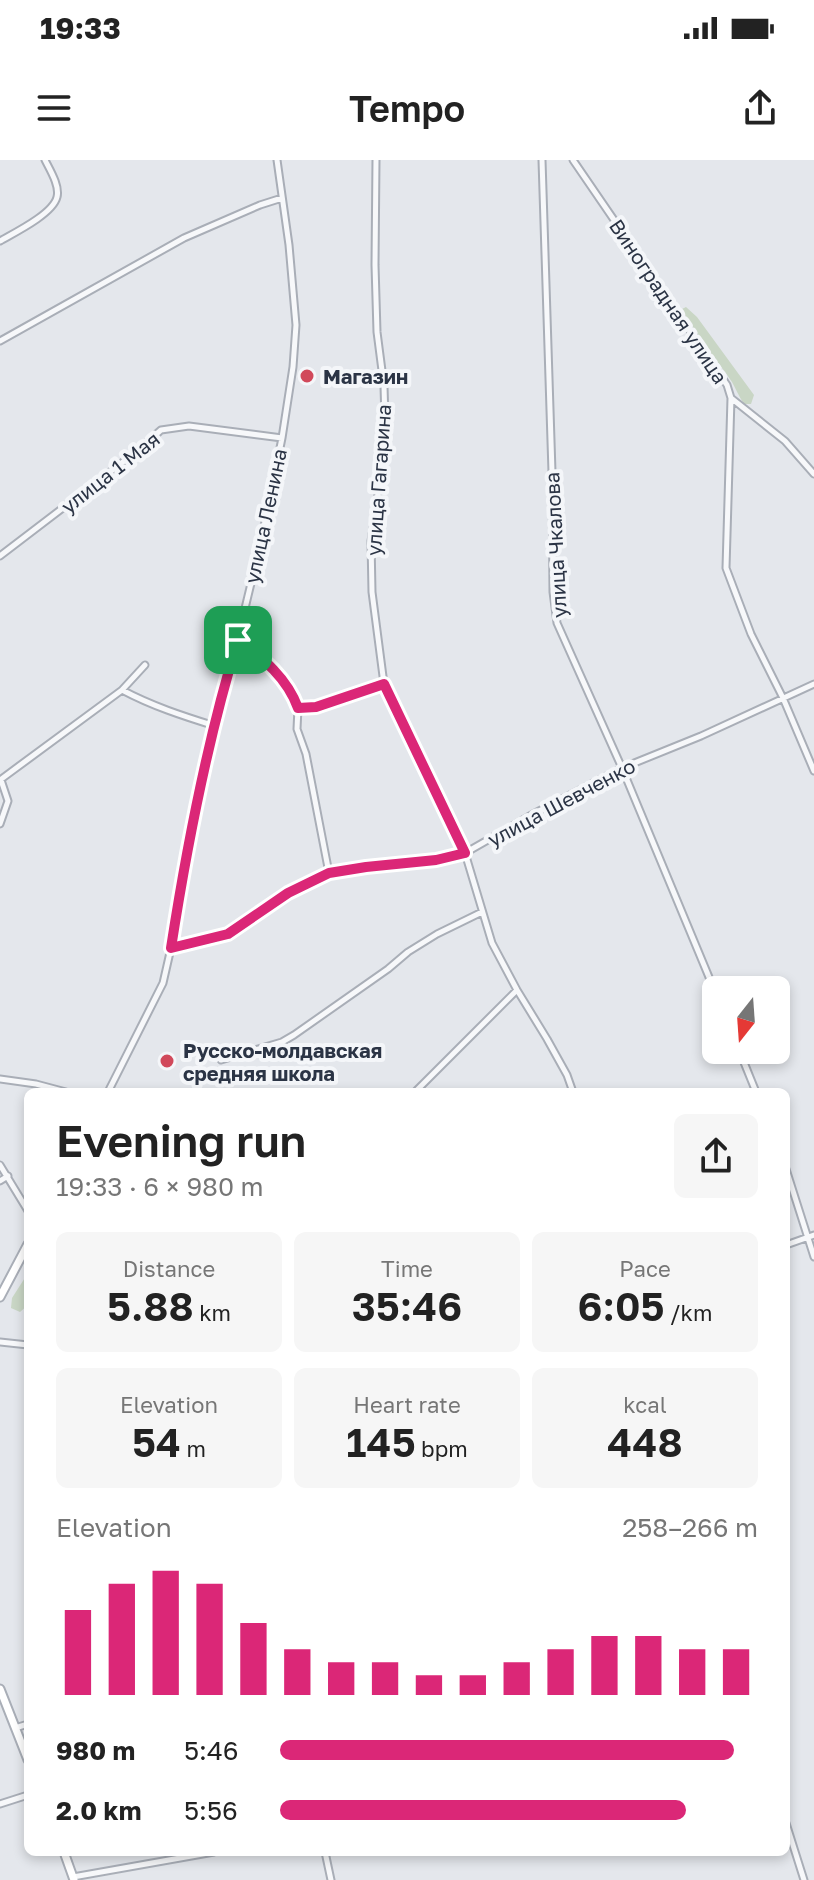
<!DOCTYPE html>
<html lang="en">
<head>
<meta charset="utf-8">
<style>
  body { margin:0; font-family:"Golos Text",sans-serif; background:#f6f6f6; color:#222; height:100vh; display:flex; flex-direction:column; font-size:30px; white-space:nowrap }
  * { box-sizing:border-box; margin:0 }
  p { font-size:26px; color:#767676 }
  .icon { flex:none; width:44px; height:44px; fill:none; stroke:currentColor; stroke-width:2; stroke-linecap:round; stroke-linejoin:round }
  .map { position:relative; flex:1; overflow:hidden }
  .details { position:absolute; left:24px; top:928px; width:766px; height:768px; display:flex; flex-direction:column; background:#fff; border-radius:12px; box-shadow:0 4px 12px #0003 }
  .details>* { flex:none }
  .needle { width:52px; rotate:197deg }
  .controls { position:absolute; left:702px; top:816px; display:grid; gap:16px }
  .controls a { display:grid; place-items:center; width:88px; height:88px; border-radius:12px; background:#fff; box-shadow:0 4px 12px #0003; font-size:40px }
  .pin { position:absolute; display:grid; place-items:center; width:68px; height:68px; color:#fff; margin:-34px; border-radius:16px; box-shadow:0 4px 12px #0006 }
  .round { display:grid; place-items:center; flex:none; width:84px; height:84px; border-radius:12px; background:#f6f6f6 }
  .summary { display:flex; align-items:center; justify-content:space-between; height:136px; padding:0 32px }
  h1 { font-size:44px; font-weight:600; line-height:60px }
  .stats { display:grid; grid-template-columns:repeat(3,1fr); gap:12px; height:136px; padding:8px 32px }
  .stats div { display:grid; align-content:center; border-radius:12px; background:#f6f6f6; text-align:center }
  .stats b { font-size:40px; font-weight:600 }
  .stats small { font-size:22px; font-weight:400 }
  .stats p { font-size:22px }
  .chart { height:224px; padding:16px 32px }
  .chart p { display:flex; justify-content:space-between }
  .chart svg { width:100%; height:144px; margin-top:8px; stroke:#db2777; stroke-width:6 }
  ul { padding:0 32px; list-style:none; font-size:26px }
  li { display:grid; grid-template-columns:128px 96px 1fr; align-items:center; height:60px }
  li i { height:20px; border-radius:10px; background:#db2777 }
  .status { display:flex; justify-content:space-between; align-items:center; height:56px; padding:0 40px; background:#fff; direction:ltr }
  .status svg { height:22px; fill:currentColor }
  header { display:flex; justify-content:space-between; align-items:center; height:104px; padding:0 32px; background:#fff; font-size:36px; font-weight:600 }
  .map>svg:first-child { display:block }
  .green { fill:#c9d6c5 }
  .lines { fill:none; stroke-linecap:round; stroke-linejoin:round }
  .street-casing { stroke:#a9aeb7; stroke-width:9 }
  .secondary-casing { stroke:#a9aeb7; stroke-width:11 }
  .street { stroke:#f7f8fa; stroke-width:5 }
  .secondary { stroke:#fff; stroke-width:7 }
  .route-casing { stroke:#fff; stroke-width:16 }
  .route { stroke:#db2777; stroke-width:10 }
  .poi-dot { fill:#d1495b; stroke:#f4f6f9; stroke-width:3 }
  .labels { text-anchor:middle; dominant-baseline:central; stroke-width:8; stroke-linejoin:round; paint-order:stroke }
  .street-label { font-size:20px; fill:#2b3445; stroke:#f4f6f9 }
  .poi-label { font-size:20px; font-weight:bold; fill:#2b3445; stroke:#f4f6f9; text-anchor:start }
</style>
</head>
<body>
<div class="status"><b>19:33</b><svg viewBox="0 0 49 12"><path d="M0 12V9h3v3zM5 12V6h3v6zM10 12V3h3v9zM15 12V0h3v12zM26 1h20v11H26zM47 4h2v5h-2z"/></svg></div>
<header><svg class="icon" aria-label="menu" viewBox="0 0 24 24"><path d="M4 6h16M4 12h16M4 18h16"/></svg>Tempo<svg class="icon" aria-label="share" viewBox="0 0 24 24"><path d="M12 15V3M7 8l5-5 5 5M5 13v7h14v-7"/></svg></header>
<div class="map">
<svg width="814" height="1720" viewBox="0 0 814 1720">
  <rect width="100%" height="100%" fill="#e4e7ec"/>
  <path class="green" d="M686,147l11,10 57,78 -3,9h-7c-5,-7 -8,-15 -12,-22 -16,-24 -38,-46 -50,-73z
    M28,1113v32l-8,7 -9,-4 1,-10z"/>
  <g class="lines">
    <g class="street-casing">
      <path id="street" d="M376,0l-1,105 2,67 7,54 1,34 -8,84 -6,37 1,51 12,92 81,169 27,90 25,47 30,49 20,36 6,17
        M542,0l10,312 1,120 4,31 65,145 94,226
        M573,0l154,225 4,13 -5,170 25,66 32,64 31,73
        M0,81c14,-8 53,-27 57,-44 3,-11 -7,-27 -12,-37
        M0,181l184,-103 76,-33 22,-7
        M731,238l54,43 29,33
        M0,396l136,-104 25,-22 28,-4 93,12
        M238,480l33,26 14,15 9,16 4,11 -1,21 9,25 23,119
        M122,530l23,-25
        M298,548l18,-1 68,-23
        M0,620l122,-90c30,16 61,26 93,36
        M0,664l8,-23 -7,-21
        M171,788l57,-14 60,-41 24,-13 17,-7 37,-6 70,-7 29,-7 70,-40 87,-45 79,-32 113,-52
        M739,890l17,42
        M221,900l61,-18 12,-7 94,-66 20,-17 29,-18 45,-22
        M0,919l36,5 30,8
        M108,932l55,-109 8,-35 22,-124 67,-278 22,-108 11,-71 3,-42 -7,-80 -12,-85
        M415,932l102,-102
        M0,1005l28,46
        M786,1009l28,88
        M0,1021l8,-5
        M786,1085l28,-10
        M0,1182l28,3
        M15,1568l13,-4
        M0,1644l28,-9
        M786,1663l18,57
        M325,1692l6,28
        M73,1717l141,-25"/>
    </g>
    <g class="secondary-casing">
      <path id="secondary" d="M0,1137l28,-53
        M0,1529l28,71
        M64,1692l10,28"/>
    </g>
    <use href="#street" class="street"/>
    <use href="#secondary" class="secondary"/>
  </g>
  <g class="lines">
    <g class="route-casing">
      <path id="route" d="M238,480c26,19 49,38 60,68l18,-1 68,-23 81,169 -29,7 -70,7 -37,6 -41,20 -60,41 -57,14c16,-103 36,-208 67,-308z"/>
    </g>
    <use href="#route" class="route"/>
  </g>
  <g class="poi-dot">
    <circle cx="307" cy="216" r="8"/>
    <circle cx="167" cy="901" r="8"/>
  </g>
  <g class="labels">
    <g class="street-label">
      <text transform="translate(669 141) rotate(56)">Виноградная улица</text>
      <text transform="translate(110 312) rotate(-38)">улица 1 Мая</text>
      <text transform="translate(378 320) rotate(-86)">улица Гагарина</text>
      <text transform="translate(265 356) rotate(-78)">улица Ленина</text>
      <text transform="translate(555 385) rotate(-93)">улица Чкалова</text>
      <text transform="translate(561 642) rotate(-28)">улица Шевченко</text>
    </g>
    <g class="poi-label">
      <text x="323" y="216">Магазин</text>
      <text x="183" y="890">Русско-молдавская<tspan x="183" dy="23">средняя школа</tspan></text>
    </g>
  </g>
</svg>
<div class="controls">
<a><svg class="needle" viewBox="-14 -14 28 28"><path d="M0-13l5 13h-10z" fill="#e53935"/><path d="M0 13l5-13h-10z" fill="#767676"/></svg></a>
</div>
<div class="pin" style="left:238px;top:480px;background:#1e9e55"><svg class="icon" aria-label="arrive" viewBox="0 0 24 24"><path d="M6 21V4h12l-3 4 3 4H6"/></svg></div>
<section class="details">
<div class="summary"><div><h1>Evening run</h1><p>19:33 · 6 × 980 m</p></div><a class="round"><svg class="icon" aria-label="share" viewBox="0 0 24 24"><path d="M12 15V3M7 8l5-5 5 5M5 13v7h14v-7"/></svg></a></div>
<div class="stats">
<div><p>Distance</p><b>5.88<small> km</small></b></div>
<div><p>Time</p><b>35:46</b></div>
<div><p>Pace</p><b>6:05<small> /km</small></b></div>
</div>
<div class="stats">
<div><p>Elevation</p><b>54<small> m</small></b></div>
<div><p>Heart rate</p><b>145<small> bpm</small></b></div>
<div><p>kcal</p><b>448</b></div>
</div>
<div class="chart"><p><span>Elevation</span>258–266 m</p>
<svg viewBox="0 0 160 44" preserveAspectRatio="none"><path d="M5 44V18M15 44V10M25 44V6M35 44V10M45 44V22M55 44V30M65 44V34M75 44V34M85 44V38M95 44V38M105 44V34M115 44V30M125 44V26M135 44V26M145 44V30M155 44V30"/></svg>
</div>
<ul>
<li><b>980 m</b>5:46<i style="width:95%"></i></li>
<li><b>2.0 km</b>5:56<i style="width:85%"></i></li>
</ul>
</section>
</div>
</body>
</html>
